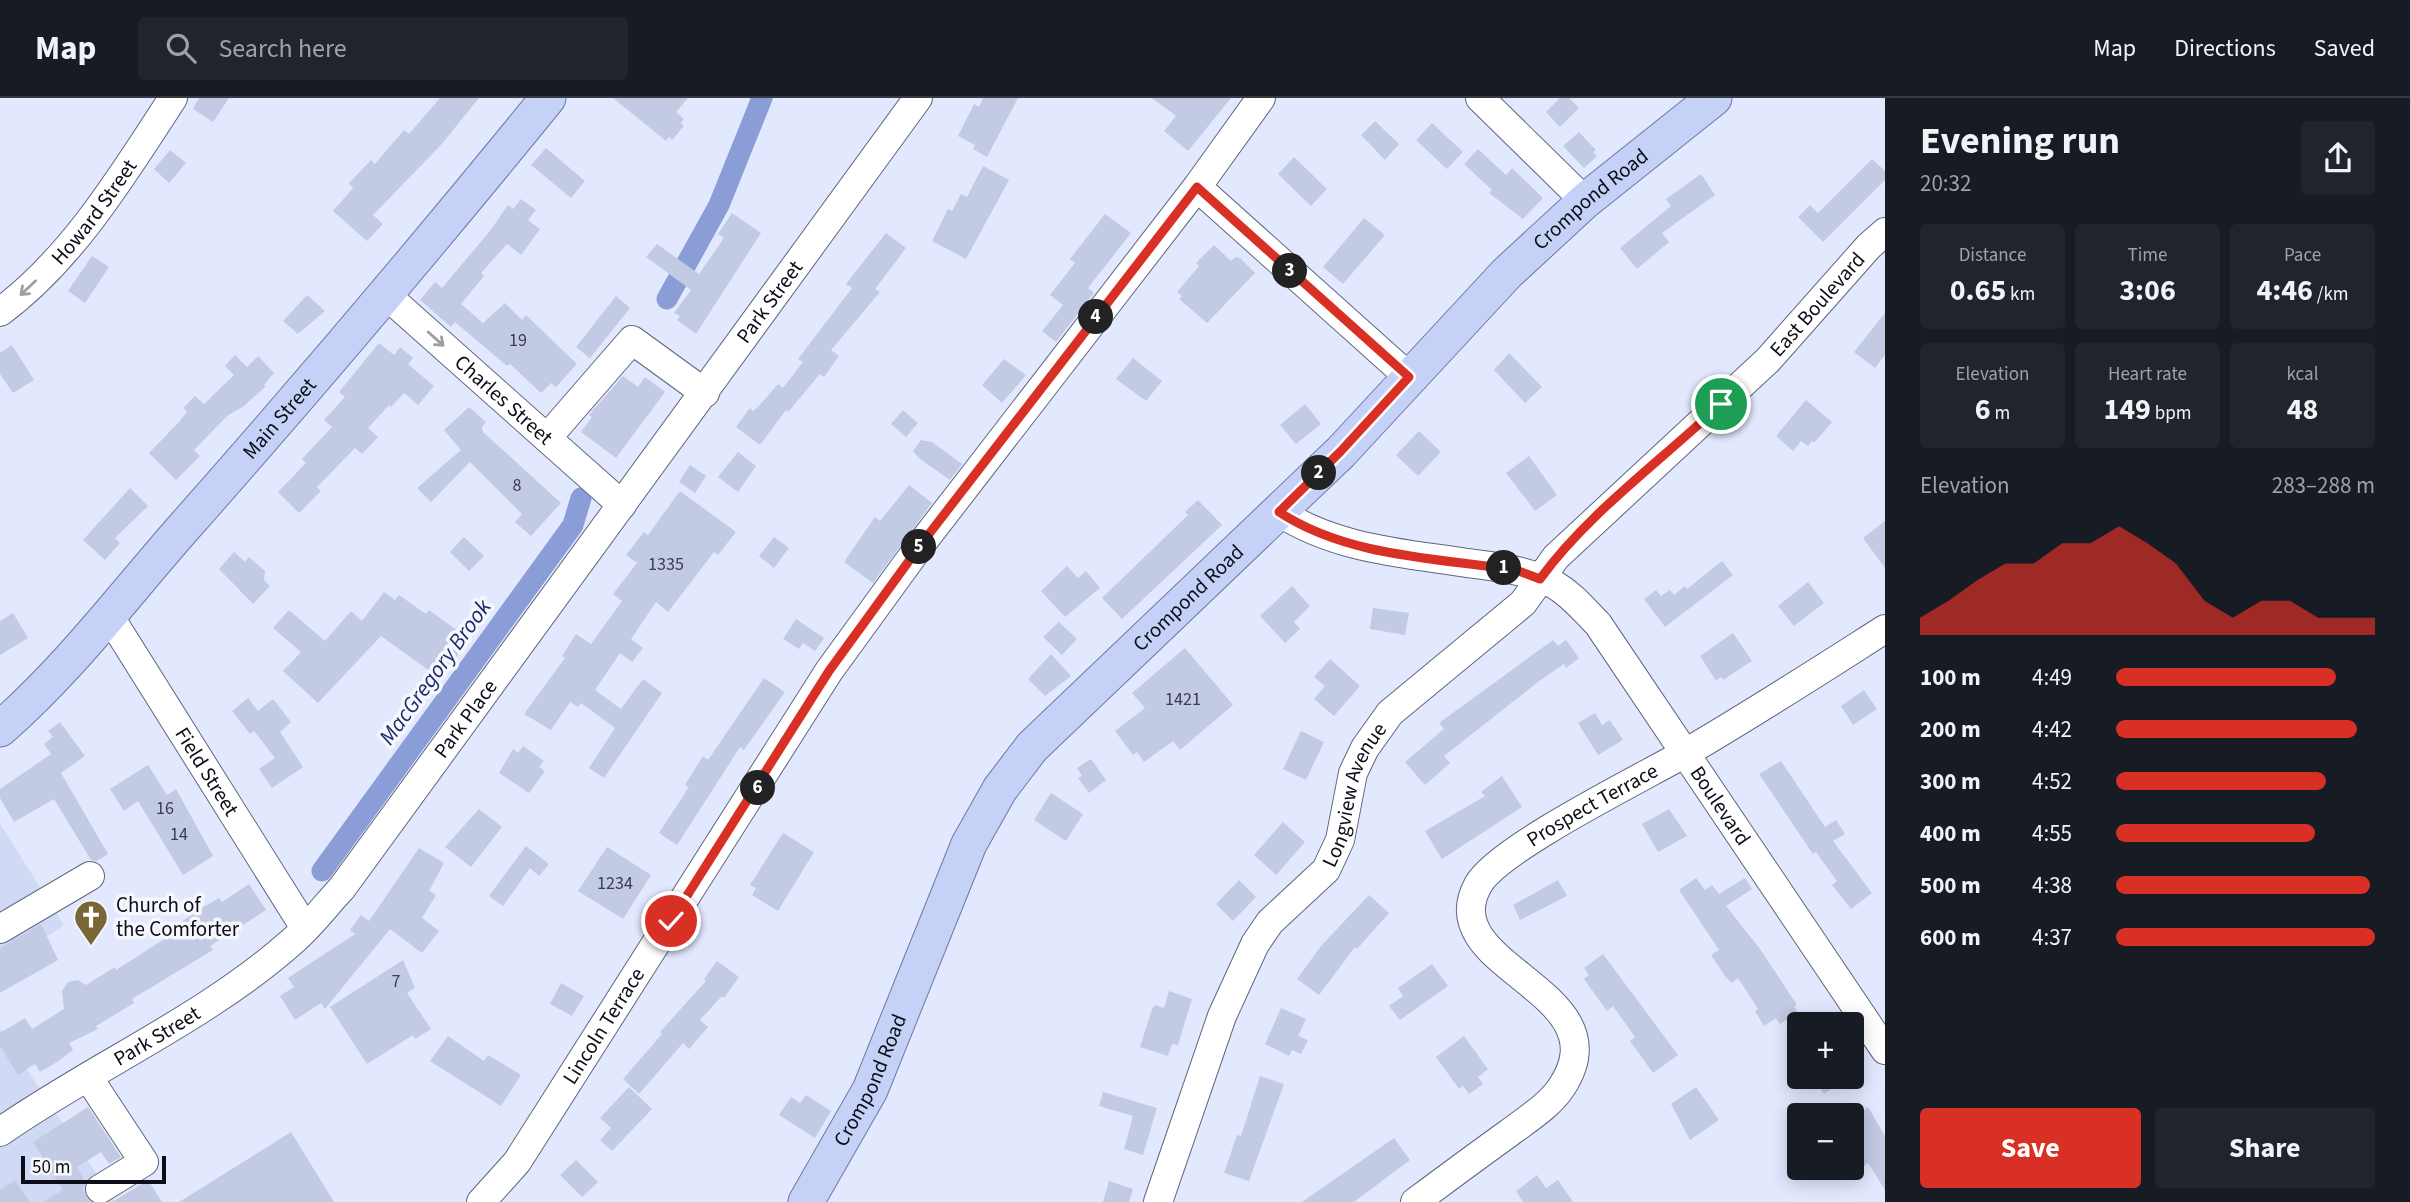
<!DOCTYPE html>
<html lang="en">
<head>
<meta charset="utf-8">
<style>
  body { margin:0; font-family:"Source Sans 3",sans-serif; background:#20242c; color:#f1f3f6; height:100vh; display:flex; flex-direction:column; font-size:26px; white-space:nowrap }
  * { box-sizing:border-box; margin:0 }
  p { font-size:23px; color:#9ea1a6 }
  .icon { flex:none; width:38px; height:38px; fill:none; stroke:currentColor; stroke-width:2; stroke-linecap:round; stroke-linejoin:round }
  .map { position:relative; flex:1; overflow:hidden }
  .drawer { display:flex; flex-direction:column; background:#171b24; width:525px }
  .drawer>* { flex:none }
  .fabs { position:absolute; left:1787px; top:914px; display:grid; gap:14px }
  .fabs a { display:grid; place-items:center; width:77px; height:77px; border-radius:7px; background:#171b24; box-shadow:0 4px 18px #0003; font-size:35px }
  .scale { position:absolute; left:21px; bottom:18px; width:145px; box-sizing:border-box; padding-left:7px; border:4px solid #0c0e17; border-top:0; font-size:19px; line-height:24px; white-space:nowrap; color:#0c0e17; -webkit-text-stroke:5px #f5f7fc; paint-order:stroke }
  .pin { position:absolute; display:grid; place-items:center; width:60px; height:60px; color:#fff; margin:-30px; border:4px solid #fff; border-radius:50%; box-shadow:0 2px 7px #0007 }
  .km { position:absolute; width:35px; height:35px; margin:-18px; border-radius:50%; background:#222; color:#fff; font-size:19px; line-height:35px; text-align:center }
  .round { display:grid; place-items:center; flex:none; width:74px; height:74px; border-radius:7px; background:#20242c }
  .summary { display:flex; align-items:center; justify-content:space-between; height:119px; padding:0 35px }
  h1 { font-size:38px; font-weight:700; line-height:52px }
  .metrics { display:grid; grid-template-columns:repeat(3,1fr); gap:10px; height:119px; padding:7px 35px }
  .metrics div { display:grid; align-content:center; border-radius:7px; background:#20242c; text-align:center }
  .metrics b { font-size:30px; font-weight:700 }
  .metrics small { font-size:19px; font-weight:400 }
  .metrics p { font-size:19px }
  .chart { height:196px; padding:14px 35px }
  .chart p { display:flex; justify-content:space-between }
  .chart svg { width:100%; height:126px; margin-top:7px; fill:#d93025; opacity:.7 }
  .cta { display:flex; gap:14px; margin-top:auto; padding:14px 35px }
  .cta a { flex:1; height:80px; border-radius:7px; background:#d93025; color:#fff; font-size:28px; font-weight:700; line-height:80px; text-align:center }
  .cta a+a { background:#20242c; color:#f1f3f6 }
  ul { padding:0 35px; list-style:none; font-size:23px }
  li { display:grid; grid-template-columns:112px 84px 1fr; align-items:center; height:52px }
  li i { height:18px; border-radius:9px; background:#d93025 }
  header { display:flex; align-items:center; gap:42px; box-sizing:border-box; height:98px; padding:0 35px; background:#171b24; border-bottom:2px solid #363941 }
  header strong { font-size:33px }
  nav { display:flex; gap:38px; margin-inline-start:auto; font-size:24px }
  .search { width:490px; height:63px; background:#20242c; display:flex; align-items:center; gap:18px; box-sizing:border-box; padding:0 24px; border-radius:7px; color:#9ea1a6; font-size:26px }
  main { display:flex; flex:1; min-height:0 }
  .map>svg:first-child { display:block }
  .built { fill:#d1daf4 }
  .lines { fill:none; stroke-linecap:round; stroke-linejoin:round }
  .canal { stroke:#8b9dd6; stroke-width:21 }
  .building { fill:#c2cae4 }
  .minor-casing { stroke:#5f667d; stroke-width:30 }
  .major-casing { stroke:#6c79a4; stroke-width:37 }
  .minor { stroke:#fff; stroke-width:28 }
  .major { stroke:#c5d1f6; stroke-width:35 }
  .oneway { stroke:#9e9fa2 }
  .route-casing { stroke:#fff; stroke-width:14 }
  .route { stroke:#d93025; stroke-width:9 }
  .labels { text-anchor:middle; dominant-baseline:central; stroke-width:7; stroke-linejoin:round; paint-order:stroke }
  .number-label { font-size:18px; fill:#3a3d4a }
  .street-label { font-size:21px; fill:#0c0e17; stroke:#f5f7fc }
  .poi-label { font-size:21px; fill:#0c0e17; stroke:#f5f7fc; text-anchor:start }
  .water-label { font-size:23px; font-style:italic; fill:#1d296b; stroke:#f5f7fc }
</style>
</head>
<body>
<header>
<strong>Map</strong>
<div class="search"><svg class="icon" aria-label="search" viewBox="0 0 24 24"><circle cx="10" cy="10" r="6"/><path d="M15 15l6 6"/></svg>Search here</div>
<nav><a>Map</a><a>Directions</a><a>Saved</a></nav>
</header>
<main>
<div class="map">
<svg width="1885" height="1104" viewBox="0 0 1885 1104">
  <rect width="100%" height="100%" fill="#e2e9fe"/>
  <path class="built" d="M0,726l64,101 -64,43z
    M0,931l115,173h-115z"/>
  <g class="lines">
    <path class="canal" d="M667,201l52,-94 43,-107
      M322,773l251,-346 8,-27"/>
  </g>
  <path class="building" d="M199,0h30l-16,24 -20,-13z
    M440,0h39l-39,48 -67,69 10,9 -16,17 -34,-30 20,-23 -4,-5 22,-23 4,4 29,-34 5,4z
    M613,0h75l-12,14 8,7 -3,4 3,3 -12,14 -3,-3 -3,4z
    M983,0h35l-31,59 -14,-8 2,-4 -17,-9 16,-32 5,3z
    M1152,0h79l-43,53 -24,-20 12,-15z
    M1560,0h9l10,10 -19,19 -14,-15z
    M1375,23l24,23 -14,16 -24,-25z
    M1432,25l31,29 -16,17 -31,-29z
    M1579,34l17,18 -3,2 4,4 -13,12 -21,-22z
    M546,50l39,33 -14,17 -40,-33z
    M1478,51l28,26 6,-7 31,30 -20,21 -34,-26 3,-3 -28,-26z
    M170,52l16,13 -17,20 -15,-14z
    M1294,59l33,32 -16,17 -33,-32z
    M1872,61l13,12v9l-62,62 -25,-25 12,-12 8,8z
    M983,68l26,14 -43,79 -34,-18 16,-32 4,2 9,-17 6,3z
    M1701,76l14,21 -53,38 7,9 -32,27 -17,-21 51,-42 -5,-7z
    M521,101l15,11 -8,10 12,9 -19,26 -14,-11 -26,29 3,3 -23,28 22,19 22,-20 17,17 4,-5 51,49 -21,23 -5,-4 -10,10 -31,-29 -3,2 -52,-44 -4,5 -31,-27 15,-18 7,6 48,-57 18,-26 5,4z
    M732,115l29,20 -65,101 -19,-14 3,-4 -6,-3 17,-23 -45,-33 11,-13 42,30 25,-36 -6,-4z
    M1105,116l26,19 -43,55 6,5 -38,49 -14,-11 21,-26 -13,-10 25,-32 -5,-4z
    M1364,120l21,17 -42,49 -20,-17z
    M886,135l20,15 -31,41 5,3 -49,58 8,6 -15,21 -4,-3 -32,38 -2,-2 -26,35 -24,-18 14,-19 3,3 5,-4 20,-23 5,4 20,-26 -5,-3 54,-71 -6,-4z
    M1214,147l17,16 4,-4 5,1 15,15 -48,50 -28,-24 3,-3 -5,-4 22,-26 -3,-3z
    M92,158l17,11 -24,36 -17,-12z
    M307,197l18,16 -27,23 -15,-13z
    M616,198l14,12 -40,50 -14,-11z
    M1885,215v42l-10,13 -21,-16z
    M379,245l15,12 6,-8 13,11 -5,6 26,22 -16,19 -14,-12 -13,14 -2,-2 -21,23 10,9 -16,17 -7,-6 -38,39 4,4 -22,22 -21,-21 28,-29 -4,-4 30,-32 -8,-7 21,-23 -6,-5z
    M12,247l22,35 -21,13 -13,-19v-21z
    M1509,255l33,34 -17,16 -31,-33z
    M235,257l12,12 11,-11 16,17 -10,12 2,1 -22,20 -17,10 -33,34 6,6 -24,24 -27,-27 30,-31 8,-10 -4,-4 12,-12 9,8 30,-29 -9,-9z
    M1133,260l29,23 -16,20 -30,-22z
    M1004,261l22,16 -24,28 -20,-18z
    M623,278l15,11 7,-10 20,15 -49,66 -35,-26 11,-15 -3,-2z
    M1806,302l26,22 -18,21 -2,-2 -4,5 -7,-5 -8,10 -17,-15z
    M1305,306l16,20 -25,20 -16,-19z
    M469,309l17,15 -4,5 1,5 78,71 -30,33 -16,-14 7,-8 -52,-52 -39,40 -14,-14 44,-38 -17,-20z
    M903,312l15,13 -12,14 -15,-13z
    M1419,333l22,21 -23,24 -22,-21z
    M921,342l11,2 30,22 -12,16 -30,-21 -7,-8z
    M738,354l18,14 -18,26 -20,-15z
    M1529,358l28,39 -22,16 -29,-38z
    M690,367l16,11 -11,17 -16,-11z
    M909,387l23,18 -59,80 -29,-21 31,-45 5,4z
    M130,390l18,18 -33,32 5,5 -15,17 -22,-20z
    M680,393l56,41 -18,23 -4,-3 -46,60 -12,-10 -25,37 12,9 -11,14 -12,-9 -25,37 26,19 22,-30 19,14 -58,85 -15,-10 26,-40 -34,-25 -3,4 -8,-5 -19,28 -27,-16 41,-56 -3,-2 14,-22 15,10 31,-43 -9,-7 24,-31 -11,-8 18,-23 4,3z
    M1198,402l24,25 -100,94 -20,-21 86,-83 -3,-3z
    M1885,423v47l-22,-30z
    M464,439l20,19 -15,15 -19,-19z
    M774,439l15,11 -15,20 -15,-12z
    M234,454l11,10 4,-5 16,14 -1,9 6,6 -17,18 -34,-35z
    M1722,463l11,14 -68,52 -21,-28 12,-9 5,6 9,-6 4,5 11,-9 2,3z
    M1067,468l11,12 8,-7 14,17 -35,29 -24,-26z
    M1808,484l16,21 -30,23 -16,-20z
    M1292,488l18,20 -16,16 6,7 -15,14 -25,-27z
    M384,494l11,8 4,-5 27,19 3,-4 40,29 -28,40 -60,-43 -63,67 -35,-32 18,-19 -28,-24 16,-18 36,31 26,-30 11,10z
    M1373,510l36,5 -4,22 -35,-6z
    M13,515l15,25 -28,17v-34z
    M796,521l28,19 -9,13 -12,-8 -4,6 -16,-10z
    M1059,524l18,17 -15,16 -19,-18z
    M1733,535l19,28 -29,19 -2,-3 -5,4 -16,-25z
    M1553,542l5,6 8,-6 13,18 -13,10 -2,-4 -26,18 -94,74 6,7 -25,22 -20,-23 39,-33 -5,-6z
    M1185,550l48,57 -53,45 -7,-9 -29,21 -7,-10 -4,3 -18,-24 30,-23 -13,-15z
    M1051,556l20,22 -26,20 -17,-17z
    M1330,561l30,27 -26,30 -20,-17 11,-13 -11,-9z
    M764,580l21,14 -41,58 -4,-3 -63,98 -18,-12 30,-46 -4,-2 18,-29 5,4z
    M1864,592l13,19 -24,16 -12,-19z
    M248,600l10,13 15,-12 18,23 -11,10 23,35 -31,21 -13,-19 16,-11 -21,-27 -4,3 -18,-23z
    M1595,615l7,12 8,-5 13,20 -25,15 -20,-32z
    M60,624l25,34 -24,17 47,81 -11,7 -6,-1 -37,-61 -40,23 -14,-24v-9l51,-35 -7,-10 9,-7 -5,-6z
    M1301,633l23,11 -18,38 -23,-11z
    M523,648l21,15 -5,6 6,4 -16,22 -30,-20 14,-24 5,4z
    M1091,661l15,21 -17,13 -11,-15 4,-2 -5,-8z
    M1781,663l44,66 11,-7 9,14 -12,7 39,52 -21,16 -19,-24 5,-4 -21,-29 -3,2 -54,-80z
    M148,667l19,30 9,-6 37,67 -30,19 -45,-74 -14,10 -14,-22z
    M1502,678l20,31 -80,52 -17,-28 60,-35 -4,-4z
    M1051,695l32,21 -17,27 -32,-21z
    M479,711l23,18 -31,40 -26,-20z
    M1669,711l18,27 -29,16 -16,-28z
    M1283,724l22,20 -29,33 -22,-20z
    M783,735l31,19 -36,59 -26,-16 4,-7 -6,-3z
    M526,748l23,18 -10,12 -9,-8 -27,38 -14,-10z
    M607,749l44,28 -28,44 -45,-28z
    M419,750l25,15 -15,28 7,4 -14,23 17,13 -17,22 -32,-24 -65,80 -4,-6 -26,17 -15,-24 14,-9 -6,-9 67,-44 -5,-4 11,-15 8,6z
    M1696,780l9,12 7,-5 7,9 26,-16 7,11 -26,17 34,43 37,56 -3,1 4,7 -18,11 -4,-6 -12,8 -9,-15 3,-2 -20,-31 -6,5 -7,-7 -14,-21 8,-5 -40,-60z
    M1239,782l17,17 -23,24 -17,-17z
    M1558,782l9,16 -47,24 -7,-15z
    M249,786l17,26 -56,36 3,4 -81,49 2,4 -38,23 2,3 -29,14 4,7 -16,12 -17,10 -5,-8 -17,11 -18,-29v-13l25,-15 7,11 32,-20 -2,-18 6,-9 10,-2 8,5 29,-18 1,3 61,-39 -3,-4 28,-19 17,-10 3,4z
    M1369,797l20,18 -32,36 -2,-2 -36,48 -22,-16 24,-33z
    M41,826l17,36 -58,33v-45z
    M1603,856l75,101 -25,18 -23,-32 5,-4 -22,-31 -6,5 -23,-32 5,-4 -5,-7z
    M403,862l12,28 -8,5 24,36 -16,10 -2,-4 -46,29 -37,-57z
    M717,863l22,16 -15,21 -2,-2 -22,24 8,7 -19,22 -6,-6 -44,51 -16,-15 39,-45 -2,-2 46,-51 -2,-2z
    M1432,866l16,22 -48,34 -11,-14 14,-10 -5,-8z
    M561,885l23,13 -12,20 -22,-12z
    M1169,893l23,8 -14,46 -6,-1 -4,12 -28,-9 12,-38 3,-4 9,3z
    M1281,910l25,11 -8,17 10,4 -7,14 -9,-4 -3,6 -24,-12z
    M448,938l36,25 4,-6 33,20 -20,31 -71,-45z
    M1464,938l24,33 -10,8 5,7 -14,10 -6,-8 -4,3 -23,-32z
    M1260,978l24,8 -35,97 -25,-8 13,-38 4,1z
    M1812,978h38l-26,18z
    M629,989l23,22 -40,42 -12,-11 11,-12 -11,-10z
    M1696,989l23,33 -29,20 -19,-36z
    M1103,994l54,16 -14,47 -19,-6 9,-33 -34,-10z
    M806,997l25,16 -16,27 -36,-23 12,-18 9,6z
    M88,1009l33,50 -12,7 -8,-12 -24,15 8,14 -2,9 7,12h-47l20,-12 -30,-48z
    M1868,1009l17,29v54l-17,-27 -4,3 -12,-19v-28z
    M291,1034l43,70h-155z
    M1394,1040l16,22 -56,42h-52z
    M576,1062l22,22 -16,15 -22,-22z
    M1537,1077l9,13 12,-8 15,22h-50l-7,-11z
    M15,1082l15,22h-30v-12z
    M148,1082l14,22h-50z
    M1109,1083l24,8 -4,13h-26z"/>
  <g class="lines">
    <g class="minor-casing">
      <g id="minor">
        <path d="M1480,0l105,103"/>
        <path d="M1197,89l212,190"/>
        <path id="s1" d="M385,196l237,211"/>
        <path id="s2" d="M0,214c73,-54 124,-139 173,-214"/>
        <path d="M547,340l85,-98 73,53"/>
        <path id="s3" d="M1279,414c57,37 123,41 188,51 31,4 60,7 88,22 17,10 29,25 43,39l287,426"/>
        <path id="s4" d="M108,516l197,314"/>
        <path d="M0,831l90,-53"/>
        <path d="M88,979l56,85 -44,27"/>
        <path id="s5" d="M0,1034c96,-67 207,-114 295,-193 17,-15 31,-34 47,-51l576,-790"/>
        <path id="s6" d="M481,1104l36,-40 312,-491 93,-128 275,-356 64,-89"/>
        <path id="s7" d="M1158,1104l64,-186 33,-72 15,-22 56,-52 14,-30 13,-67 12,-25 25,-35 133,-110 33,-46 212,-197 101,-114 16,-14"/>
        <path id="s8" d="M1415,1104c31,-23 62,-46 94,-69 17,-13 40,-27 52,-45 66,-98 -129,-119 -83,-203 19,-36 166,-108 209,-133 67,-39 132,-81 198,-123"/>
      </g>
    </g>
    <g class="major-casing">
      <g id="major">
        <path id="s9" d="M0,631c69,-60 125,-135 185,-203 124,-140 245,-283 363,-428"/>
        <path id="s10" d="M806,1104l64,-112 99,-246 31,-55 32,-42 309,-295 166,-179 78,-72 129,-103"/>
      </g>
    </g>
    <use href="#minor" class="minor"/>
    <use href="#major" class="major"/>
  </g>
  <defs><path id="oneway-shaft" d="M-6 0H5M1.5-3L5.5 0L1.5 3" fill="none" stroke-width="1.6" stroke-linecap="round" stroke-linejoin="round" transform="scale(1.75)"/></defs>
  <g class="oneway">
    <use href="#oneway-shaft" transform="translate(28 190) rotate(137)"/>
    <use href="#oneway-shaft" transform="translate(436 241) rotate(42)"/>
  </g>
  <g class="lines">
    <g class="route-casing">
      <path id="route" d="M671,823l158,-250 93,-128 275,-356 212,190 -69,75 -61,60c69,45 157,46 237,58l24,9c49,-67 121,-118 181,-175"/>
    </g>
    <use href="#route" class="route"/>
  </g>
  <defs>
    <g id="church-pin" transform="scale(1.75)"><path d="M0 17L-7.5 6A9.5 9.5 0 1 1 7.5 6Z" fill="#786634" stroke="#f5f7fc"/><path d="M-1.2-6h2.4v3.5h3.3v2.4h-3.3V6h-2.4V-.1h-3.3v-2.4h3.3Z" fill="#fff"/></g>
  </defs>
  <g fill-rule="evenodd">
    <use href="#church-pin" x="91" y="819"/>
  </g>
  <g class="labels">
    <g class="number-label">
      <text x="518" y="242">19</text>
      <text x="517" y="387">8</text>
      <text x="666" y="466">1335</text>
      <text x="1183" y="601">1421</text>
      <text x="165" y="710">16</text>
      <text x="179" y="736">14</text>
      <text x="615" y="785">1234</text>
      <text x="396" y="883">7</text>
    </g>
    <g class="street-label">
      <text stroke="none"><textPath href="#s10" startOffset="1293">Crompond Road</textPath></text>
      <text stroke="none"><textPath href="#s2" startOffset="138">Howard Street</textPath></text>
      <text stroke="none"><textPath href="#s5" startOffset="1148">Park Street</textPath></text>
      <text stroke="none"><textPath href="#s7" startOffset="1144">East Boulevard</textPath></text>
      <text stroke="none"><textPath href="#s1" startOffset="159">Charles Street</textPath></text>
      <text stroke="none"><textPath href="#s9" startOffset="418">Main Street</textPath></text>
      <text stroke="none"><textPath href="#s10" startOffset="726">Crompond Road</textPath></text>
      <text stroke="none"><textPath href="#s5" startOffset="632">Park Place</textPath></text>
      <text stroke="none"><textPath href="#s4" startOffset="186">Field Street</textPath></text>
      <text stroke="none"><textPath href="#s7" startOffset="460">Longview Avenue</textPath></text>
      <text stroke="none"><textPath href="#s8" startOffset="574">Prospect Terrace</textPath></text>
      <text stroke="none"><textPath href="#s3" startOffset="565">Boulevard</textPath></text>
      <text stroke="none"><textPath href="#s6" startOffset="215">Lincoln Terrace</textPath></text>
      <text stroke="none"><textPath href="#s5" startOffset="184">Park Street</textPath></text>
      <text stroke="none"><textPath href="#s10" startOffset="138">Crompond Road</textPath></text>
    </g>
    <g class="poi-label">
      <text x="116" y="807">Church of<tspan x="116" dy="24">the Comforter</tspan></text>
    </g>
    <g class="water-label">
      <text transform="translate(435 574) rotate(-54)">MacGregory Brook</text>
    </g>
  </g>
</svg>
<div class="fabs">
<a>+</a>
<a>−</a>
</div>
<div class="scale">50 m</div>
<div class="pin" style="left:1721px;top:306px;background:#1e9e55"><svg class="icon" aria-label="arrive" viewBox="0 0 24 24"><path d="M6 21V4h12l-3 4 3 4H6"/></svg></div>
<div class="pin" style="left:671px;top:823px;background:#d93025"><svg class="icon" aria-label="check" viewBox="0 0 24 24"><path d="M5 12l5 5 9-10"/></svg></div>
<b class="km" style="left:1504px;top:470px">1</b>
<b class="km" style="left:1319px;top:375px">2</b>
<b class="km" style="left:1290px;top:173px">3</b>
<b class="km" style="left:1096px;top:219px">4</b>
<b class="km" style="left:919px;top:449px">5</b>
<b class="km" style="left:758px;top:690px">6</b>
</div>
<section class="drawer">
<div class="summary"><div><h1>Evening run</h1><p>20:32</p></div><a class="round"><svg class="icon" aria-label="share" viewBox="0 0 24 24"><path d="M12 15V3M7 8l5-5 5 5M5 13v7h14v-7"/></svg></a></div>
<div class="metrics">
<div><p>Distance</p><b>0.65<small> km</small></b></div>
<div><p>Time</p><b>3:06</b></div>
<div><p>Pace</p><b>4:46<small> /km</small></b></div>
</div>
<div class="metrics">
<div><p>Elevation</p><b>6<small> m</small></b></div>
<div><p>Heart rate</p><b>149<small> bpm</small></b></div>
<div><p>kcal</p><b>48</b></div>
</div>
<div class="chart"><p><span>Elevation</span>283–288 m</p>
<svg viewBox="0 0 160 44" preserveAspectRatio="none"><path d="M0 44V38L10 32L20 25L30 19L40 19L50 12L60 12L70 6L80 12L90 19L100 32L110 38L120 32L130 32L140 38L150 38L160 38V44z"/></svg>
</div>
<ul>
<li><b>100 m</b>4:49<i style="width:85%"></i></li>
<li><b>200 m</b>4:42<i style="width:93%"></i></li>
<li><b>300 m</b>4:52<i style="width:81%"></i></li>
<li><b>400 m</b>4:55<i style="width:77%"></i></li>
<li><b>500 m</b>4:38<i style="width:98%"></i></li>
<li><b>600 m</b>4:37<i style="width:100%"></i></li>
</ul>
<div class="cta"><a>Save</a><a>Share</a></div>
</section>
</main>
</body>
</html>
